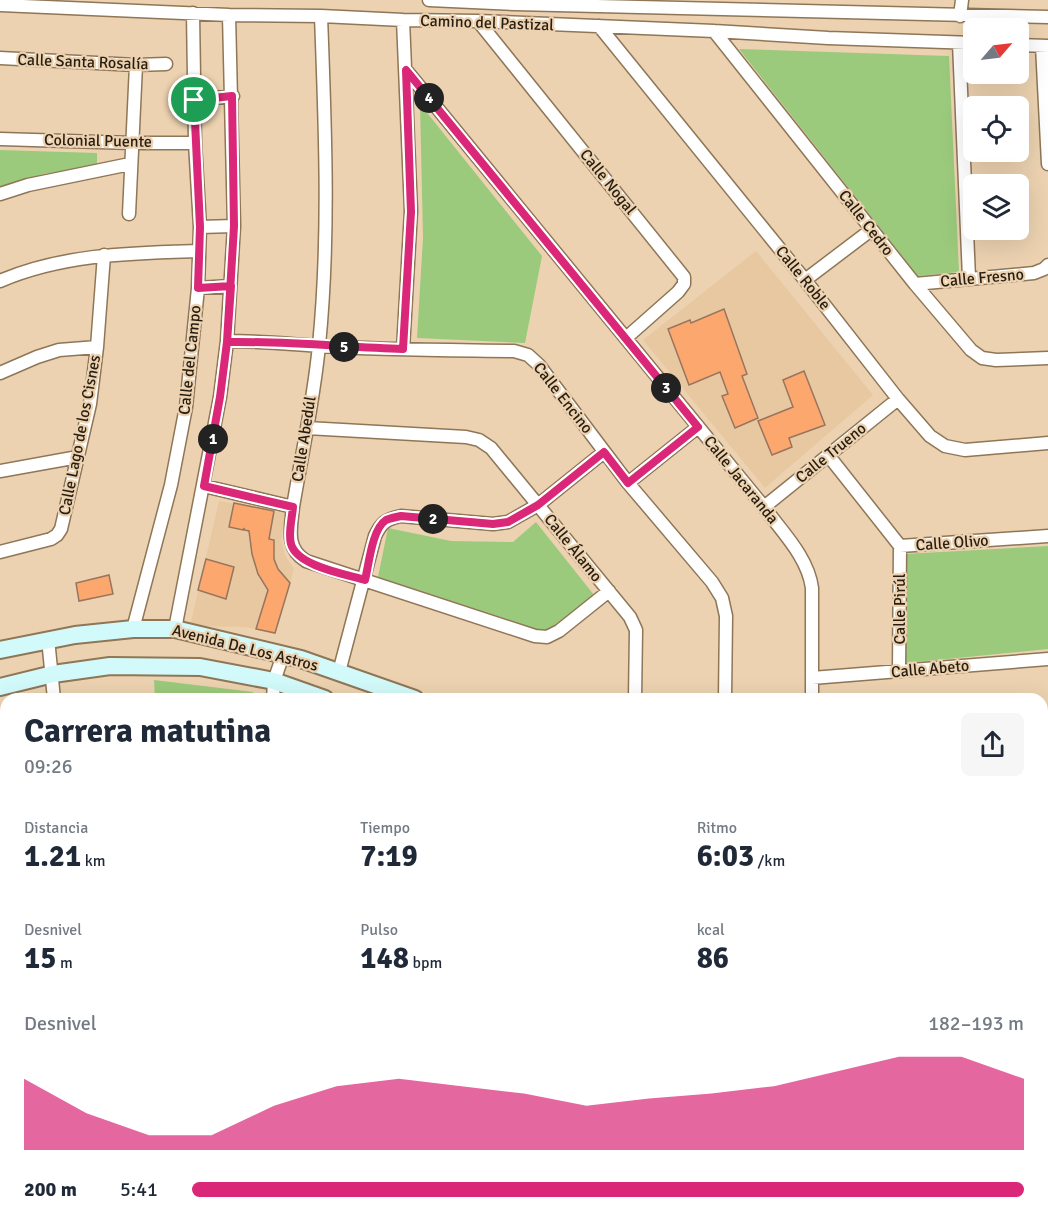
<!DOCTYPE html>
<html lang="es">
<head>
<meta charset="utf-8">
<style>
  body { margin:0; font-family:Signika,sans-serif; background:#f6f6f7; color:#1f2937; height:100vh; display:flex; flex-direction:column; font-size:22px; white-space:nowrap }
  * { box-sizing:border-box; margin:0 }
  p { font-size:20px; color:#747a83 }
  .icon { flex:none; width:33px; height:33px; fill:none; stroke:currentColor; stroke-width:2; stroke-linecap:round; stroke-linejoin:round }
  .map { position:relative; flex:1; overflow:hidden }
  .panel { position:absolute; left:0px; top:693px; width:1048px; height:532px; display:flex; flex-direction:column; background:#fff; border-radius:18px 18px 0 0; box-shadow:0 6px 24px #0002 }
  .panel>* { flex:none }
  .needle { width:39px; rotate:62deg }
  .buttons { position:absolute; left:963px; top:18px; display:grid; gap:12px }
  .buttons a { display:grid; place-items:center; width:66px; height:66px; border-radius:9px; background:#fff; box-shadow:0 6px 24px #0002; font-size:30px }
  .pin { position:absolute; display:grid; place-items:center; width:51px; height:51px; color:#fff; margin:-26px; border:3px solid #fff; border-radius:50%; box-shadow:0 2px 6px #0007 }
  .km { position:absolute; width:30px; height:30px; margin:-15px; border-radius:50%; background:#222; color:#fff; font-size:16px; line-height:30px; text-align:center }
  .round { display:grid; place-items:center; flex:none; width:63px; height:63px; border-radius:9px; background:#f6f6f7 }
  .overview { display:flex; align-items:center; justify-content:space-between; height:102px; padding:0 24px }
  h1 { font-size:33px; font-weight:700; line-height:45px }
  .figures { display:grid; grid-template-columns:repeat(3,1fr); gap:9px; height:102px; padding:6px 24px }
  .figures div { display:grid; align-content:center }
  .figures b { font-size:30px; font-weight:700 }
  .figures small { font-size:16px; font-weight:400 }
  .figures p { font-size:16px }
  .chart { height:168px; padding:12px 24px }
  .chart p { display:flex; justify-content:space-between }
  .chart svg { width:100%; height:108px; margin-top:6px; fill:#db2777; opacity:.7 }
  ul { padding:0 24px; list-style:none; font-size:20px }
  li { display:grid; grid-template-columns:96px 72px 1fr; align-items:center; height:45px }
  li i { height:15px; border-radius:8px; background:#db2777 }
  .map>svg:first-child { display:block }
  .built { fill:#e8c8a0 }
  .green { fill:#9bca7c }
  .building { fill:#fca76e; stroke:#97755f; stroke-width:1.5 }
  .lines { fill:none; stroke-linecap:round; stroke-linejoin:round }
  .street-casing { stroke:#8e7657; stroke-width:15 }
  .secondary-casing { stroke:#8e7657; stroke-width:20 }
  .street { stroke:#fff; stroke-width:12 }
  .secondary { stroke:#d3fafa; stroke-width:16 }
  .route-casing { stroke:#fff; stroke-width:12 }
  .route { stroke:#db2777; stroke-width:8 }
  .labels { text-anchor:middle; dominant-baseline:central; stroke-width:4.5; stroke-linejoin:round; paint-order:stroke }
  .street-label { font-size:16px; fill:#271d10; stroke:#ecd2b0 }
</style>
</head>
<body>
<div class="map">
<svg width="1048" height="1225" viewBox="0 0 1048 1225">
  <rect width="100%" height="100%" fill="#ecd2b0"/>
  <path class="built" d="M756,251l117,144 -108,93 -122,-148z
    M219,501l66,12 -4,26 4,16 9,14 -19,64 -29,-6 -56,-1z
    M835,1220h199l6,5h-204z"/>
  <path class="green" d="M739,49l210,7 10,216 -41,4z
    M420,104l122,152 -17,87 -108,-5 6,-100z
    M0,150l97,3v12l-53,9 -44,13z
    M536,522l58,73 -46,38 -170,-56 10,-49 63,13 62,1z
    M1048,546v103l-142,14 -2,-109z
    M154,680l99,12v7h-98z"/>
  <path class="building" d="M724,309l23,65 -5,2 16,42 -23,10 -13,-32 6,-2 -8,-22 -31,13 -21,-56 22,-9 1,3z
    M804,371l21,54 -36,13 3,9 -20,8 -14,-34 35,-14 -10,-27z
    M234,503l40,8 -5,28 5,1v19l4,10 12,14 -15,50 -19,-4 12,-39 -10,-16 -6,-20 -3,-23 -5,-1v-2l-1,2 -14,-3z
    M206,559l28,8 -8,32 -28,-9z
    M109,575l4,19 -34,7 -3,-18z"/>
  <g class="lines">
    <g class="street-casing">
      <path id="street" d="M429,0l86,4 533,13
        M0,5l229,10 92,1 82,4 75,1 236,10 114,7 146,5
        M321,16c4,109 9,219 -2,329 -5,54 -17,108 -26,162 -2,21 -8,41 13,54l229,75 12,1 12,-6 50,-40
        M960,16l2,-16
        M403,20l8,191 -8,138
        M478,21l206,256v7l-6,8 -52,46
        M599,26l206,254 93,119 32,37 15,10 20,4 83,-7
        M714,31l201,253 56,66 11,8 14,2 52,-2
        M959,43l10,235
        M1018,45l30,1
        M1042,46l6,118
        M0,58l136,7 30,-1
        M406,70l358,437c18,25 44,50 48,81v111
        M194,100l39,-4
        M0,139l133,4h62
        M0,194l28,-9 102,-21
        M129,214l7,-149
        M200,227l34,-1
        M805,280l66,-50
        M0,281c63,-27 131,-28 198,-30
        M915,284l119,-11 10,-4 4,-4
        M198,288l32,-2
        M227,341c31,0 62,3 93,5 64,4 130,4 194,5l14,4 11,10 89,118 84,99 10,16 4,18 -1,83
        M0,373l37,-16 22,-7 38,-3
        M307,428l159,9 13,3 12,8 139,169 6,13 -1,69
        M828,455l72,91 148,-10
        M0,471l78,-14
        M628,483l70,-56
        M204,486l89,21
        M764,507l134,-108
        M0,552l51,-13 6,-4 4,-6 29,-125 7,-57 7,-92
        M133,629l38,-144 15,-78 12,-119 2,-61 -5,-84 -2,-130
        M175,629l45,-232 7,-56 7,-115 -5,-211
        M48,639l6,60
        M899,671l1,-125
        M339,672l36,-136c6,-13 11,-17 26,-20l92,8 15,-2 30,-17 66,-53
        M812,678l236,-19
        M273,699l1,-18 9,-26
        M0,840l6,42
        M0,913l6,2
        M0,999l6,2
        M1042,1020l6,-1
        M1042,1064l6,28
        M0,1088l6,2
        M0,1175l6,2
        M1042,1201l6,1
        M162,1220l1,5
        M220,1220l1,5
        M336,1220l3,5
        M408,1220l3,5
        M814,1220l1,5
        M99,1225v-5
        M283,1225l15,-5
        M501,1225l29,-5"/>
    </g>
    <g class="secondary-casing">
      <path id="secondary" d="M0,650l75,-15 58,-6h42l126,30 114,40
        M0,687l53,-13 57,-8 90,1 74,14 51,18
        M1042,750l6,-1
        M1042,786h6"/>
    </g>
    <use href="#street" class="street"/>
    <use href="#secondary" class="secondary"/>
  </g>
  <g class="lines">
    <g class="route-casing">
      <path id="route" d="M194,100l6,127 -2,61 33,-2 -4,56 -7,55 -16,89 89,21c-1,12 -5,26 -2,37 6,22 54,30 74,36 4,-16 7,-51 21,-60 5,-2 10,-3 15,-4l92,8 15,-2 30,-17 66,-53 24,31 70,-56 -292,-357 5,142 -8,137c-59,-2 -117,-8 -176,-7l7,-116 -2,-130 -38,4"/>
    </g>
    <use href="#route" class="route"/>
  </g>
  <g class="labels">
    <g class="street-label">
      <text transform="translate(487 23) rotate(2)">Camino del Pastizal</text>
      <text transform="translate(83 62) rotate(2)">Calle Santa Rosalía</text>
      <text transform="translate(98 141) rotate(1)">Colonial Puente</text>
      <text transform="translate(608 182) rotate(51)">Calle Nogal</text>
      <text transform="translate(866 223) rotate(52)">Calle Cedro</text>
      <text transform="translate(803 278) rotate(51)">Calle Roble</text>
      <text transform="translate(982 278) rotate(-5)">Calle Fresno</text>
      <text transform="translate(190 360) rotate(-84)">Calle del Campo</text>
      <text transform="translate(563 398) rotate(52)">Calle Encino</text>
      <text transform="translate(80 435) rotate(-79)">Calle Lago de los Cisnes</text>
      <text transform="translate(304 439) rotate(-81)">Calle Abedúl</text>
      <text transform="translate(831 453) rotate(-39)">Calle Trueno</text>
      <text transform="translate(741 480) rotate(51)">Calle Jacaranda</text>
      <text transform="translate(952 543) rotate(-4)">Calle Olivo</text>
      <text transform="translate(573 548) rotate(51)">Calle Álamo</text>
      <text transform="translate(900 609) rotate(-90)">Calle Pirúl</text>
      <text transform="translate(245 648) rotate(14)">Avenida De Los Astros</text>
      <text transform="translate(930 669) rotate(-5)">Calle Abeto</text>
    </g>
  </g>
</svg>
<div class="buttons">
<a><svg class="needle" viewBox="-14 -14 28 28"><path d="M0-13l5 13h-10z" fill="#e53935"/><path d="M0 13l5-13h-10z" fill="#747a83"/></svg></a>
<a><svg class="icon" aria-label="locate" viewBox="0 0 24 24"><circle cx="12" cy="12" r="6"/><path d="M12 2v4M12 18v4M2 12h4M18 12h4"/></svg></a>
<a><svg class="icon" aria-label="layers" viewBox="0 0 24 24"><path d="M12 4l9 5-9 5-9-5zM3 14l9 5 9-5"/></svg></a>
</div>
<div class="pin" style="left:194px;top:100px;background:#1e9e55"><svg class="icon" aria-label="arrive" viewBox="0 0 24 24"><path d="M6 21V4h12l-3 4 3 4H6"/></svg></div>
<b class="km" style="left:213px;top:439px">1</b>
<b class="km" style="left:433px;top:519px">2</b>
<b class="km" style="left:666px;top:388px">3</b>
<b class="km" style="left:429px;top:98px">4</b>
<b class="km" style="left:344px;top:347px">5</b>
<section class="panel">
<div class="overview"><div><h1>Carrera matutina</h1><p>09:26</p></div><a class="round"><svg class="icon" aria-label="share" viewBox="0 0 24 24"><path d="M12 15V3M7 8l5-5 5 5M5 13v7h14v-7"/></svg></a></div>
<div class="figures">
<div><p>Distancia</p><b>1.21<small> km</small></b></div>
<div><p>Tiempo</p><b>7:19</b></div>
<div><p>Ritmo</p><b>6:03<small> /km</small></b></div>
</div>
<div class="figures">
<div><p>Desnivel</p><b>15<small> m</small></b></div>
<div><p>Pulso</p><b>148<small> bpm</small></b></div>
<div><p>kcal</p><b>86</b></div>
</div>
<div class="chart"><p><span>Desnivel</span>182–193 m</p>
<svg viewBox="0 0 160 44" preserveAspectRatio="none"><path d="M0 44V15L10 29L20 38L30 38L40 26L50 18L60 15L70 18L80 21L90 26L100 23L110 21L120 18L130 12L140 6L150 6L160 15V44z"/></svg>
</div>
<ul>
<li><b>200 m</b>5:41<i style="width:100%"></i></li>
</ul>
</section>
</div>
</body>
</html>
